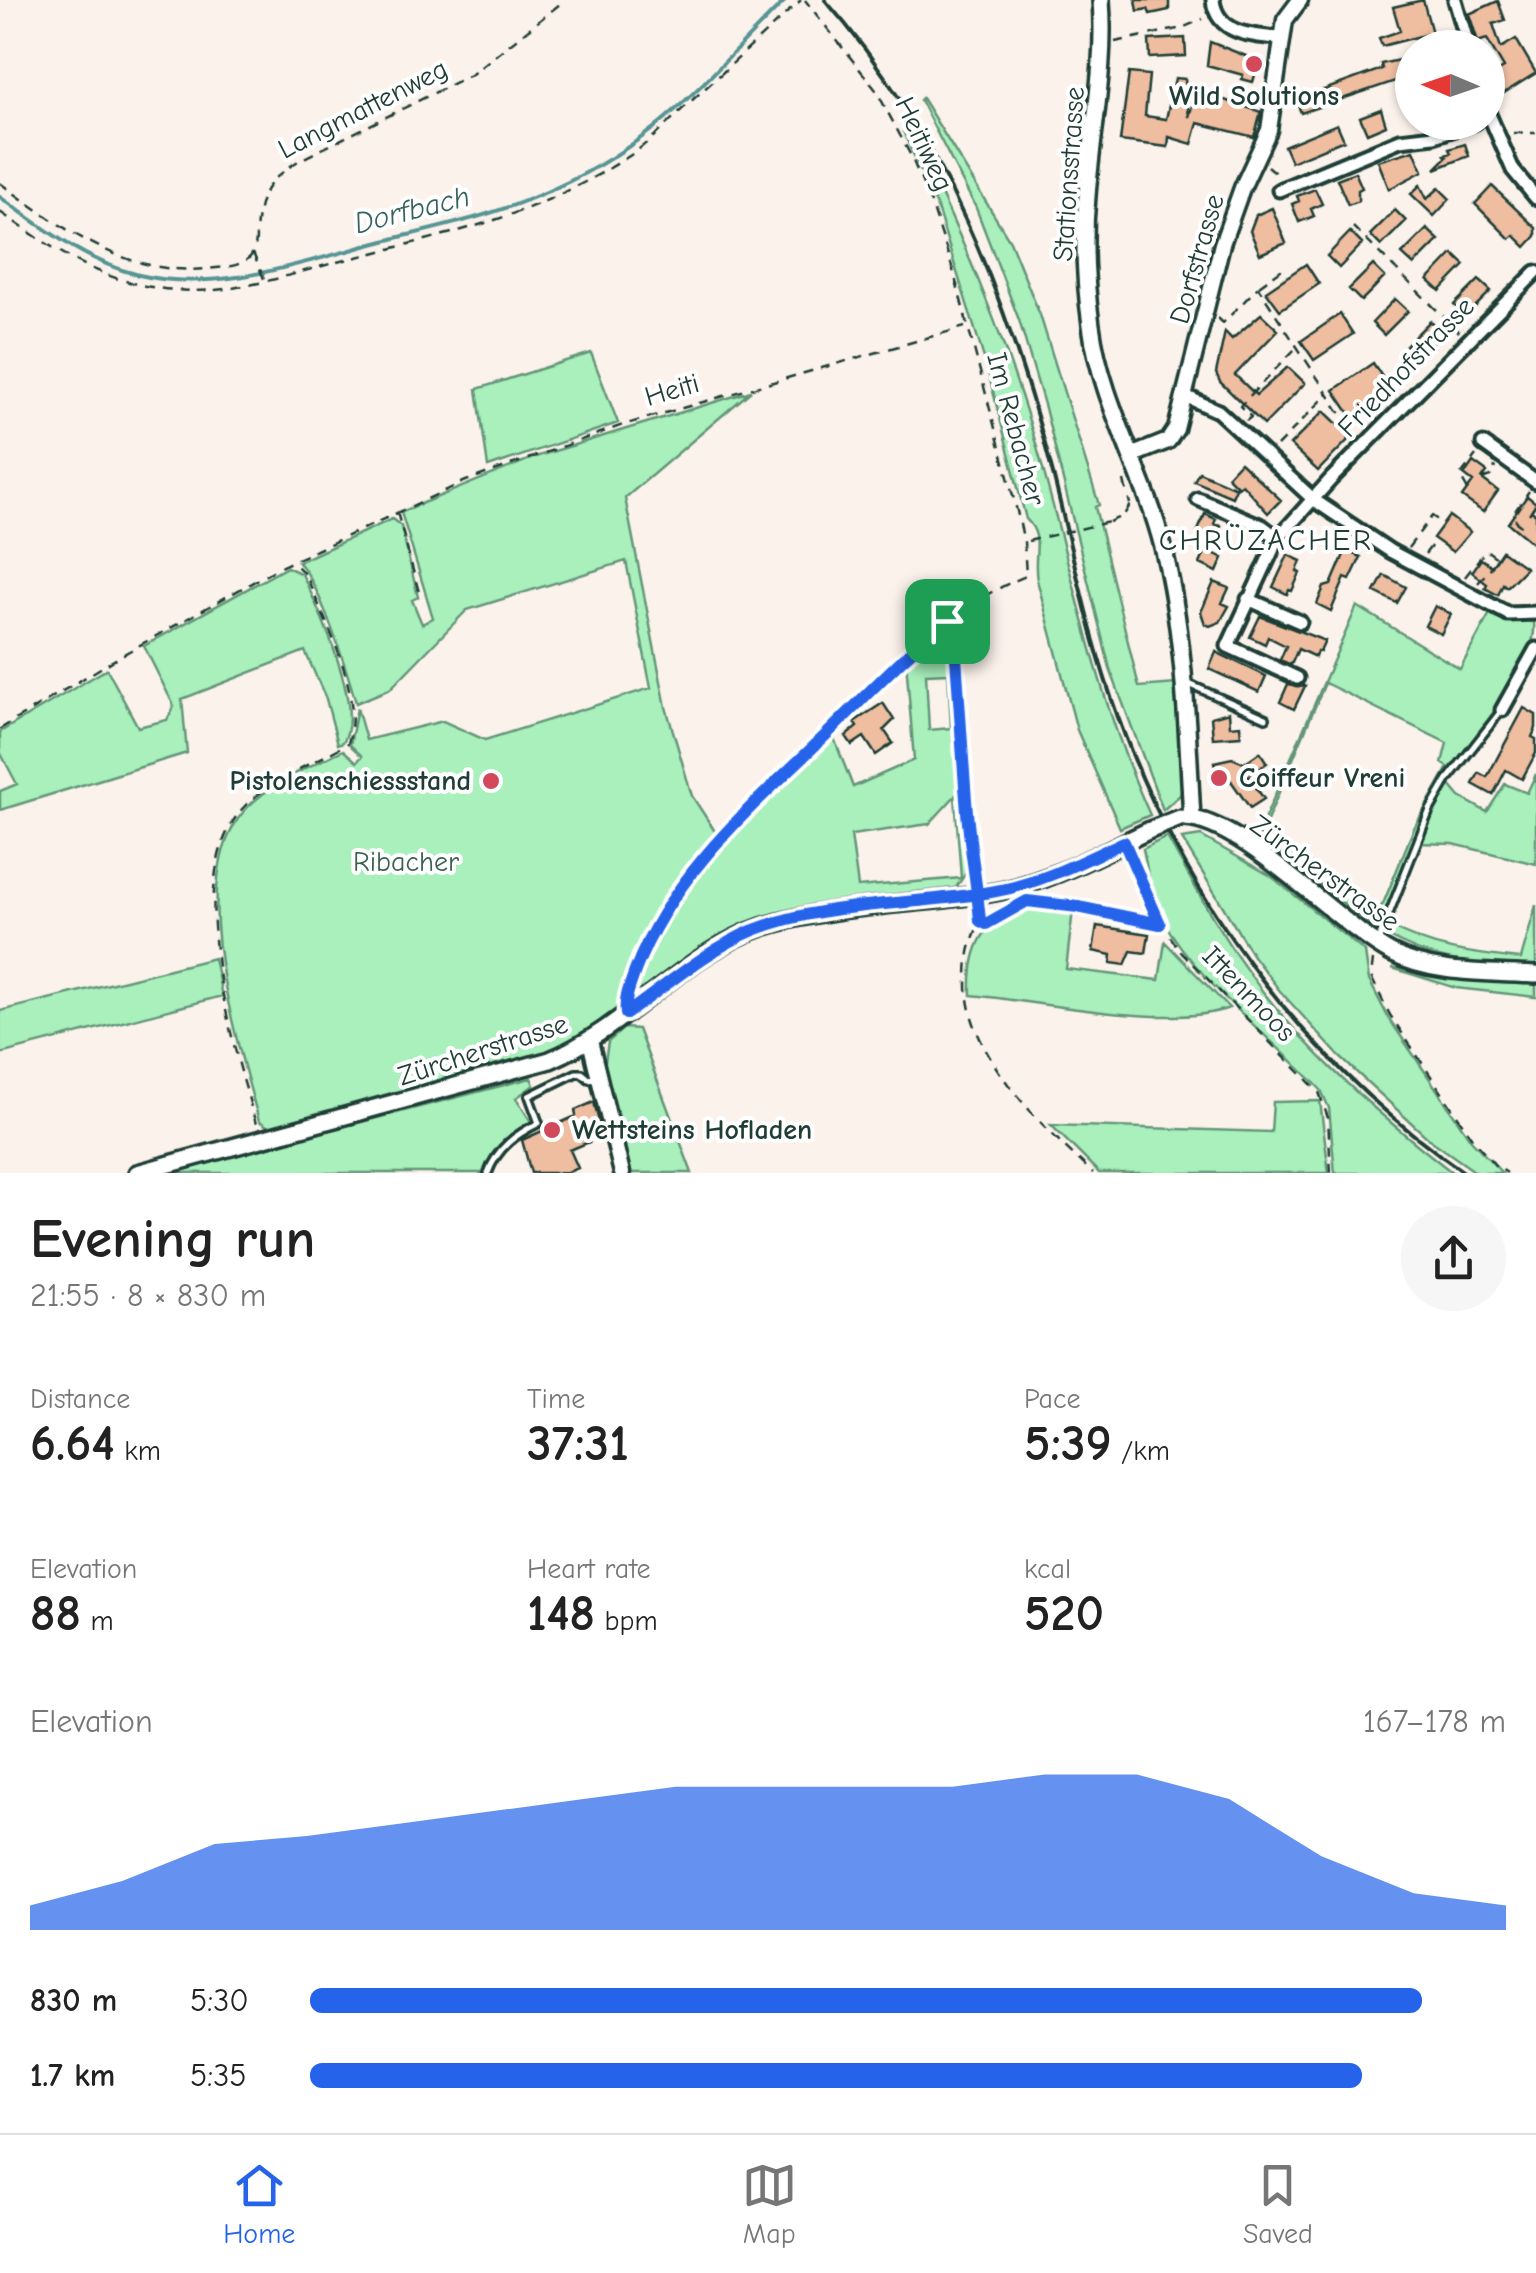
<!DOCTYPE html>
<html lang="en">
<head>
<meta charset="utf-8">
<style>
  body { margin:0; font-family:"Comic Neue",sans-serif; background:#f6f6f6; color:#222; height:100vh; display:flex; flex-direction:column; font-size:38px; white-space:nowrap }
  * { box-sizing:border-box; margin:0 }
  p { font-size:32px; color:#767676 }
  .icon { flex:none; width:55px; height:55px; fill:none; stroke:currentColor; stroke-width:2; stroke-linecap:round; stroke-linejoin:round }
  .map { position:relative; height:1173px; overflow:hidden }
  .sheet { display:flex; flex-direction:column; background:#fff; flex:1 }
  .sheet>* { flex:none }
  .needle { width:65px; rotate:272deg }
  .controls { position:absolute; left:1395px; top:30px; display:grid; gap:20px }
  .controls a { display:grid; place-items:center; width:110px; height:110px; border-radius:50%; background:#fff; box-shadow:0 2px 8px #0004; font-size:50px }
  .pin { position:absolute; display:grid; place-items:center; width:85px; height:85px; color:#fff; margin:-42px; border-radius:20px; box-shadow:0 5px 15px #0006 }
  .round { display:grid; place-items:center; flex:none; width:105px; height:105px; border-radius:52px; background:#f6f6f6 }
  .summary { display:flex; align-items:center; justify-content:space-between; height:170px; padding:0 30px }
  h1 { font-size:55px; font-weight:700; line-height:75px }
  .stats { display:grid; grid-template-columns:repeat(3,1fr); gap:15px; height:170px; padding:10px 30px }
  .stats div { display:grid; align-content:center }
  .stats b { font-size:50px; font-weight:700 }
  .stats small { font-size:28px; font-weight:400 }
  .stats p { font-size:28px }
  .chart { height:280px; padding:20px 30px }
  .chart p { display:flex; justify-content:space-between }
  .chart svg { width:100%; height:180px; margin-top:10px; fill:#2563eb; opacity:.7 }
  ul { padding:0 30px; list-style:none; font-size:32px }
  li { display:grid; grid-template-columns:160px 120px 1fr; align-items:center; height:75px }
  li i { height:25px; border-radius:12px; background:#2563eb }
  .tabs { display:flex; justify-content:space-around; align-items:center; height:140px; border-top:2px solid #e0e0e0; background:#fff; font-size:28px; color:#767676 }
  .tabs a { display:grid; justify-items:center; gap:5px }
  .tabs .on { color:#2563eb }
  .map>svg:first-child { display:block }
  .green { fill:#a9f0bc; stroke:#649678; stroke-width:2.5; fill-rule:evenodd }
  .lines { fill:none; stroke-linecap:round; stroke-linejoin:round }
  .stream { stroke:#579594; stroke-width:4 }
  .building { fill:#efbda0; stroke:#1f3d34; stroke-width:2.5 }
  .service-casing { stroke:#1f3d34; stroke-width:12 }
  .minor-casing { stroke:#1f3d34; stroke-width:19 }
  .tertiary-casing { stroke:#1f3d34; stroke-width:21 }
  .secondary-casing { stroke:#1f3d34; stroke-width:22 }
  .path { stroke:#1f3d34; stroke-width:2.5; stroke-dasharray:10 8; stroke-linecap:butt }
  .service { stroke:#fff; stroke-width:5 }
  .minor { stroke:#fff; stroke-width:11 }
  .tertiary { stroke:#fff; stroke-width:14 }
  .secondary { stroke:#fff; stroke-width:15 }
  .rail { stroke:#1f3d34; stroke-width:4 }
  .secondary-bridge-casing { stroke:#1f3d34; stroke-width:22; stroke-linecap:butt }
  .path-bridge { stroke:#1f3d34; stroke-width:2.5; stroke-dasharray:10 8; stroke-linecap:butt }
  .secondary-bridge { stroke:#fff; stroke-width:15 }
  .route-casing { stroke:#fff; stroke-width:20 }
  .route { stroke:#2563eb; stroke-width:12 }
  .poi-dot { fill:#d1495b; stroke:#fff; stroke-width:4 }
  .labels { text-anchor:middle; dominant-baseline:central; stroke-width:8; stroke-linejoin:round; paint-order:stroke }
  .poi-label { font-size:28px; font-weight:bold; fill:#1f3d34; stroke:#fff; text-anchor:start }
  .street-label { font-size:28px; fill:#1f3d34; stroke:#fff }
  .park-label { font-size:28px; fill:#3b614f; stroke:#fff }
  .water-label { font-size:30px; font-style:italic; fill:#36625c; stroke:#fff }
  .neighbourhood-label { font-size:30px; letter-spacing:2.5px; fill:#1f3d34; stroke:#fff }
</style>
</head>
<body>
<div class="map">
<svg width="1536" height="1173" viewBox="0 0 1536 1173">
  <rect width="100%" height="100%" fill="#fcf2ec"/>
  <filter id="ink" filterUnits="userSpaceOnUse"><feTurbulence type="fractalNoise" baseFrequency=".01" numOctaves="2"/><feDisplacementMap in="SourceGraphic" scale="20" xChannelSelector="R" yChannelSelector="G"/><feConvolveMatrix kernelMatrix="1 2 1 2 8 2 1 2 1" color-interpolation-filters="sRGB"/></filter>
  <g filter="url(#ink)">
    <path class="green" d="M922,98l88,143 30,74 59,190 -4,2 44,180 37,-3 8,97 -4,14 -17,15 -53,-141 -65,-261 -26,-88 -43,-112 -56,-108z
      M909,126c50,104 95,207 127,318 37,128 58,248 114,371l-30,13 -43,-98 -40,-150c-5,-26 8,-43 -11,-61l-39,-151 -51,-163 -33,-74z
      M591,353l27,70 -130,44 -11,-78z
      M751,391l-126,107 41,209 26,89 26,40 -53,66 -11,20 -41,96 -67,36 -274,75 -13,-8c-21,-79 -76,-242 -14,-311 26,-28 65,-44 98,-60l14,12 5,-6 -12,-11 7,-37 9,32 77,-19 42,19 166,-52 -25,-127 -159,49 -77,79 -34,14c-8,-29 -38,-125 -58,-141l94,-43 9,7 17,71 -6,3 10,24 11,-6 -32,-106 134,-55z
      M287,567l15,7c17,35 63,135 41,168l-5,2 -12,-45 -21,-48 -123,48 5,54 -187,57v-19l17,-7 -17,-32v-20l107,-63 31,58 29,-7 7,-14 -30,-60z
      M1357,606l103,63 30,-56 15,6 29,3c2,22 -11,44 -22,63 -20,34 -47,61 -68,95 -26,44 -43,93 -63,141l-10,5 -113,-92zM1325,683l122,60 -5,20 6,4 -34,61 -31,76 -7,9 -112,-85z
      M934,634l10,1 5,7 17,231 -9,13v5c-68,7 -142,8 -207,33 -40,15 -84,49 -119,74 28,-111 123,-187 201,-265l21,54 61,-27 -8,-100zM948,673l3,55 -22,2 -3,-56zM955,796l6,82 -103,9 -7,-52 78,-11z
      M1536,774v90l-83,-20 -35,-1 31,-59 11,13 27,15 18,-28 22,9z
      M1201,836l70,40 94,76 4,28 19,37 83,123 31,33h-25l-48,-34 -89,-82 -60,-66 -27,-35 -71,-117z
      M1167,837c25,44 49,90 79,132 56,79 131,145 207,204h-118l-6,-65 -8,-18c-53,-56 -121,-105 -160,-173 -11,-20 -13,-46 -18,-68z
      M1536,905v63c-57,-4 -100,-3 -150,-33l1,-10c43,24 85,29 134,34z
      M1033,907l40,3 -7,59 93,11 6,-38 64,66c-59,22 -192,-7 -258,-13 -2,-46 12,-81 62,-88z
      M214,958l8,38 -222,58v-43z
      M1392,968l29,7 115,8v14l-80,-9z
      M624,1028l14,1 54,144h-63l-25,-105 4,-26z
      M531,1078l3,7 -18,13 16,25c-22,11 -38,26 -47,50h-320z
      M1320,1101l9,72h-230l-48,-48 220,7 2,-30z"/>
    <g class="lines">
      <path class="stream" d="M0,197c43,31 86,65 139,78 81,19 167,-14 245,-34 52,-13 104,-24 153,-45 41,-17 83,-41 118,-69 46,-37 88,-86 131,-127"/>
    </g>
    <path class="building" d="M1136,0h33v10l-19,4 -2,-5 -10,2z
      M1423,0l9,33 -50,13 -3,-8 21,-7 -7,-24z
      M1498,1l7,19 -12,4 8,24 15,-9 20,34 -32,20 -11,-19 11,-6 -17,-29 -9,3 -9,-28z
      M1185,38l1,18 -36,2 -1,-18z
      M1210,42l49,19 -6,21 -11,-3 1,-4 -36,-10z
      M1412,57v32l-10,4 -4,-13 -97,33 -5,-13 86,-31 -1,-5z
      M1129,73l20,2 -4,41 21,3 9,-41 10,1 4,38 8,-29 10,3 -1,3 55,18 -7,25 -56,-14 -6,21 -23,-7 -1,10 -48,-6z
      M1381,109l5,16 -19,8 -7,-16z
      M1337,124l7,16 -53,22 -7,-16z
      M1465,144l4,12 -34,13 12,-12 -2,-2 6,-2 -2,-4z
      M1414,150l9,21 -34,18 -11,-28z
      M1355,172l7,16 -4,2v11l-10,4 -11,-26z
      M1420,185l7,14 12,-11 11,11 -16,17 -23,-22z
      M1492,186l44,42v8l-10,11 -12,-12 -4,4 -35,-35z
      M1315,189l7,15 -11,5 3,7 -15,6 -7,-18 7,-3 -2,-5z
      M1272,208l14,35 -26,11 -10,-23 6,-16z
      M1395,210l11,11 -25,25 -11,-11z
      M1427,229l12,11 -25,25 -12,-11z
      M1350,232l12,12 -23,24 -12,-12z
      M1453,254l12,11 -25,26 -12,-11z
      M1306,264l13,20 -39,26 -14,-19z
      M1373,265l12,12 -24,24 -12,-12z
      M1479,280l12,11 -25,25 -12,-11z
      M1395,299l13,12 -24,24 -12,-12z
      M1261,314l17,16 -43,45 21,20 32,-28 17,16 -41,42 -44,-43 -4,-9 9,-41 7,7z
      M1340,314l13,20 -39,26 -13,-19z
      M1430,321l12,12 -24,24 -12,-12z
      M1373,363l21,32 -39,26 -21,-31z
      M1324,411l27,26 -33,34 -28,-26z
      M1240,462l41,38 -13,13 -26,-29 -4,3 -11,-11z
      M1473,462l14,10 -5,7 16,12 -15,21 -21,-15 11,-15 -9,-7z
      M1199,472l37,16 -4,9 -38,-16z
      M1527,496l9,7 -5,8 5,3v32l-28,-23z
      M1205,514l11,5 -2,5 7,2 -12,25 14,7 -6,14 -17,-8 6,-14 -7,-4 4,-10 -6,-3z
      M1449,516l21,16 -17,20 -20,-14z
      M1346,550l15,7 -11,23 -5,-2 -14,33 -14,-7 7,-17 7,-2z
      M1502,551l24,17 -19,19 -4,-3 -5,11 -13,-7 2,-4 -15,-12 9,-13 11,7z
      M1288,555l13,6 -4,10 3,2 -8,18 -3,-1 -2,4 -14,-7z
      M1384,575l22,12 -9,16 -22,-11z
      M1214,582l15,6 -7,15 7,3 -9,16 -10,4 -5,-2 -4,-12z
      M1435,606l16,8 -10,20 -16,-8z
      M1260,616l65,25 -5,11 -3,-1 -2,6 -17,-8 -7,16 -11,-5 6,-14 -18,-9 -3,7 -15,-7z
      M1216,652l50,24 -7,16 -50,-23z
      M1288,684l17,2 -11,23 -14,-7z
      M883,703l11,17 -10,10 9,13 -17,12 -12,-18 -12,8 -6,-9 11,-9 -3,-5z
      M1524,708l12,7v13l-4,9 4,2v14l-14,26 -16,-9 -13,25 -20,-11 6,-11 8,4z
      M1229,712l1,14 10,-1 1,11 -28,2 -2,-21z
      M1260,752l7,11 -19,13 16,23 -14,9 -21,-30 -11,3 -4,-19 18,-4 12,5z
      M1097,926l52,8 -3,19 -15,-2 -6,14 -14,-2 1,-8 -19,-4z
      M594,1102l6,24 -6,2 2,6 -9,4 2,4 -19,8 8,18 -12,5h-35l-9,-33 54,-24 -1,-6z"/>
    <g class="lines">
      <g class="service-casing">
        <path id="service" d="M1189,684l77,34
          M1379,939l51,-129 18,-31 54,-69
          M488,1173c9,-25 28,-39 51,-50l-10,-27 47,-23h6l7,6 9,-2"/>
      </g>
      <g class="minor-casing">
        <path id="minor" d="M1213,0c4,34 39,36 67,38
          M1455,0l14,48
          M1488,112l25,58 23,28
          M1279,190l121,-50 34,-4 42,-14
          M1185,396l33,15 96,89 76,51 118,63 28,-1
          M1483,444l53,38
          M1198,499l64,27 16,12
          M1248,599l52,23
          M1297,678l-69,-32 50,-108 54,-60 204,-206
          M1502,710l34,-61"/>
      </g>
      <g class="tertiary-casing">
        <path id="tertiary" d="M1133,455l35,-14 8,-12 46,-185 20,-56 27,-58 16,-110 15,-20
          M590,1041l32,132"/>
      </g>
      <g class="secondary-casing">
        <path id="secondary" d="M1101,0c5,67 -9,130 -14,196 -4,43 -2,86 4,129 10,78 53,146 72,222 22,87 24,182 29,272
          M1184,818c58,1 153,106 207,135 42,22 98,19 145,22
          M137,1173l413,-113c77,-32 134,-107 212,-133 75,-24 156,-21 233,-35 55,-10 106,-39 155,-62"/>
      </g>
      <path class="path" d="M1115,42l67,-14 21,-9
        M1513,133h23
        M1267,166l7,6 2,7
        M0,183c62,45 125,93 207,86 14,-2 32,-1 43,-12 5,-6 6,-13 6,-22 2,-39 9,-52 42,-74l174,-87 93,-74
        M0,212c45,31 86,61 141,73 81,17 132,-7 208,-26 104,-26 185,-42 277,-101 23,-14 43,-37 63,-55 38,-34 75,-69 112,-103
        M1353,227l106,105
        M253,253l12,28
        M1259,286l22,-16 4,6
        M1218,318l5,5 35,-36 98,150
        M1246,421l5,-4 -11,-11 56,-58
        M1277,446l50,-51
        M1482,479l11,-4 2,-9
        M1124,481l6,23
        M1468,490l-8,-14 16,-21
        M397,512l23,84
        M1529,514l7,-10
        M1109,522l15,-7 6,-10
        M1521,526l-5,-4 -1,-11 14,-20
        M1408,548l24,-32 11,8
        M1425,554l11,-14
        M1465,577l21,-27 11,8
        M1478,583l15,-18
        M947,621l7,11 20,247
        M0,729l122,-74 158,-88 186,-86 157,-56 342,-98
        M1130,856l31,68 21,29 137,139 9,26 3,55
        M979,911c2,14 -6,24 -9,37 -3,12 -3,26 -3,38 1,71 77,142 126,187
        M980,921l7,2 40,-22 51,6 81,17
        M1373,960l-2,17 19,38 83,124 22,26 12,8
        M627,993l33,-76 53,-68 39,-43 181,-174c28,-23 58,-42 93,-56l-2,-34 -7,-31 -64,-241 -21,-64 -21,-50 -35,-66 -71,-90
        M256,1124c-23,-79 -76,-250 -12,-317 29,-30 70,-43 104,-64 16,-52 -23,-120 -42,-168l-13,-13"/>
      <use href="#service" class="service"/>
      <use href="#minor" class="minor"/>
      <use href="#tertiary" class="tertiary"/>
      <use href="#secondary" class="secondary"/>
      <path class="rail" d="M825,0c120,136 184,304 229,478 18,73 33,148 57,219 64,191 188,361 354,476"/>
      <g class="secondary-bridge-casing">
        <path id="secondary-bridge" d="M1150,830l30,-12"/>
      </g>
      <path class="path-bridge" d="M1028,541l81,-19"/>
      <use href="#secondary-bridge" class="secondary-bridge"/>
    </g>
  </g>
  <g class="lines" filter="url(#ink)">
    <g class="route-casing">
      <path id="route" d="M947,621c-42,33 -78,72 -116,109 -74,72 -159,142 -196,241 -5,15 -11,27 -9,43 41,-29 82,-65 128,-84 76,-30 163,-24 242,-39 45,-8 87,-30 128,-49l36,82 -82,-17 -51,-6 -41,23 -6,-3c-3,-37 -10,-72 -13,-109 -5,-60 -8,-120 -13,-180l-7,-11"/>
    </g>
    <use href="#route" class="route"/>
  </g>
  <g class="poi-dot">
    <circle cx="1254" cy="64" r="10"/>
    <circle cx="1219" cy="778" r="10"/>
    <circle cx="491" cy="781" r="10"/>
    <circle cx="552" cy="1130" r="10"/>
  </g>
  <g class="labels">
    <g class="poi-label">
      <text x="1254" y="96" text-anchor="middle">Wild Solutions</text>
      <text x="1239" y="778">Coiffeur Vreni</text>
      <text x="471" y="781" text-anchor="end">Pistolenschiessstand</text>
      <text x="572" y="1130">Wettsteins Hofladen</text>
    </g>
    <g class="street-label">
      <text transform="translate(363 109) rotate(-27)">Langmattenweg</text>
      <text transform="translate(924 144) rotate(65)">Heitiweg</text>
      <text transform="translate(1069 174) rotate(-86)">Stationsstrasse</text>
      <text transform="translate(1197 259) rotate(-74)">Dorfstrasse</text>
      <text transform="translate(1406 367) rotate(-46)">Friedhofstrasse</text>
      <text transform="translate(672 390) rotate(-16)">Heiti</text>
      <text transform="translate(1016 429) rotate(75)">Im Rebacher</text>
      <text transform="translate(1325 873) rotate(36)">Zürcherstrasse</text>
      <text transform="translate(1249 994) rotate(46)">Ittenmoos</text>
      <text transform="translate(483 1050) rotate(-18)">Zürcherstrasse</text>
    </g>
    <g class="park-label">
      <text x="406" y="862">Ribacher</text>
    </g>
    <g class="water-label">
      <text transform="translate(412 210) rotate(-14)">Dorfbach</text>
    </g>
    <g class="neighbourhood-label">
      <text x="1266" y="540">CHRÜZACHER</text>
    </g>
  </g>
</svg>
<div class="controls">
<a><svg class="needle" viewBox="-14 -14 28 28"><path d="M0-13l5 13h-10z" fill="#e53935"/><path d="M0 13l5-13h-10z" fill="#767676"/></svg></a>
</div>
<div class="pin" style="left:947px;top:621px;background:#1e9e55"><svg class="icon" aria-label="arrive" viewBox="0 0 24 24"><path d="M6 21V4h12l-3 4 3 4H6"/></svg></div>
</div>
<section class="sheet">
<div class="summary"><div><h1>Evening run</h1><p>21:55 · 8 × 830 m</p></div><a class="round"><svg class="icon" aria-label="share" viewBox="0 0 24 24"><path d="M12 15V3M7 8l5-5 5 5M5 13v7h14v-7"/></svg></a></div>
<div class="stats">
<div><p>Distance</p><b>6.64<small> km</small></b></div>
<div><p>Time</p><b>37:31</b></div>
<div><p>Pace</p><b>5:39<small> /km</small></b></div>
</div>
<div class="stats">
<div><p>Elevation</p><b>88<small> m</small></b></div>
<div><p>Heart rate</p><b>148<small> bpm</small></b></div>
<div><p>kcal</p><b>520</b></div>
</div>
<div class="chart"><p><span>Elevation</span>167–178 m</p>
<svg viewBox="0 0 160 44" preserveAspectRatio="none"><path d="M0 44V38L10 32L20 23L30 21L40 18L50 15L60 12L70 9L80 9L90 9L100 9L110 6L120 6L130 12L140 26L150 35L160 38V44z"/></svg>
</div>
<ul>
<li><b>830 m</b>5:30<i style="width:93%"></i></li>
<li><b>1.7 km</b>5:35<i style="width:88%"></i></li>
</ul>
</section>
<nav class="tabs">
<a class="on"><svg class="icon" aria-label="home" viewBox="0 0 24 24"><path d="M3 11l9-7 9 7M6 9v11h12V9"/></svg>Home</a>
<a><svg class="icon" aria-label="map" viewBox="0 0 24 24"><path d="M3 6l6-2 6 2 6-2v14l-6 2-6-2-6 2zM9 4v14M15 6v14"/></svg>Map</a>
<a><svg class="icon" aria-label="saved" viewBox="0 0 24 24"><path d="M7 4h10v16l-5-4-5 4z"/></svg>Saved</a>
</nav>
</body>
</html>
